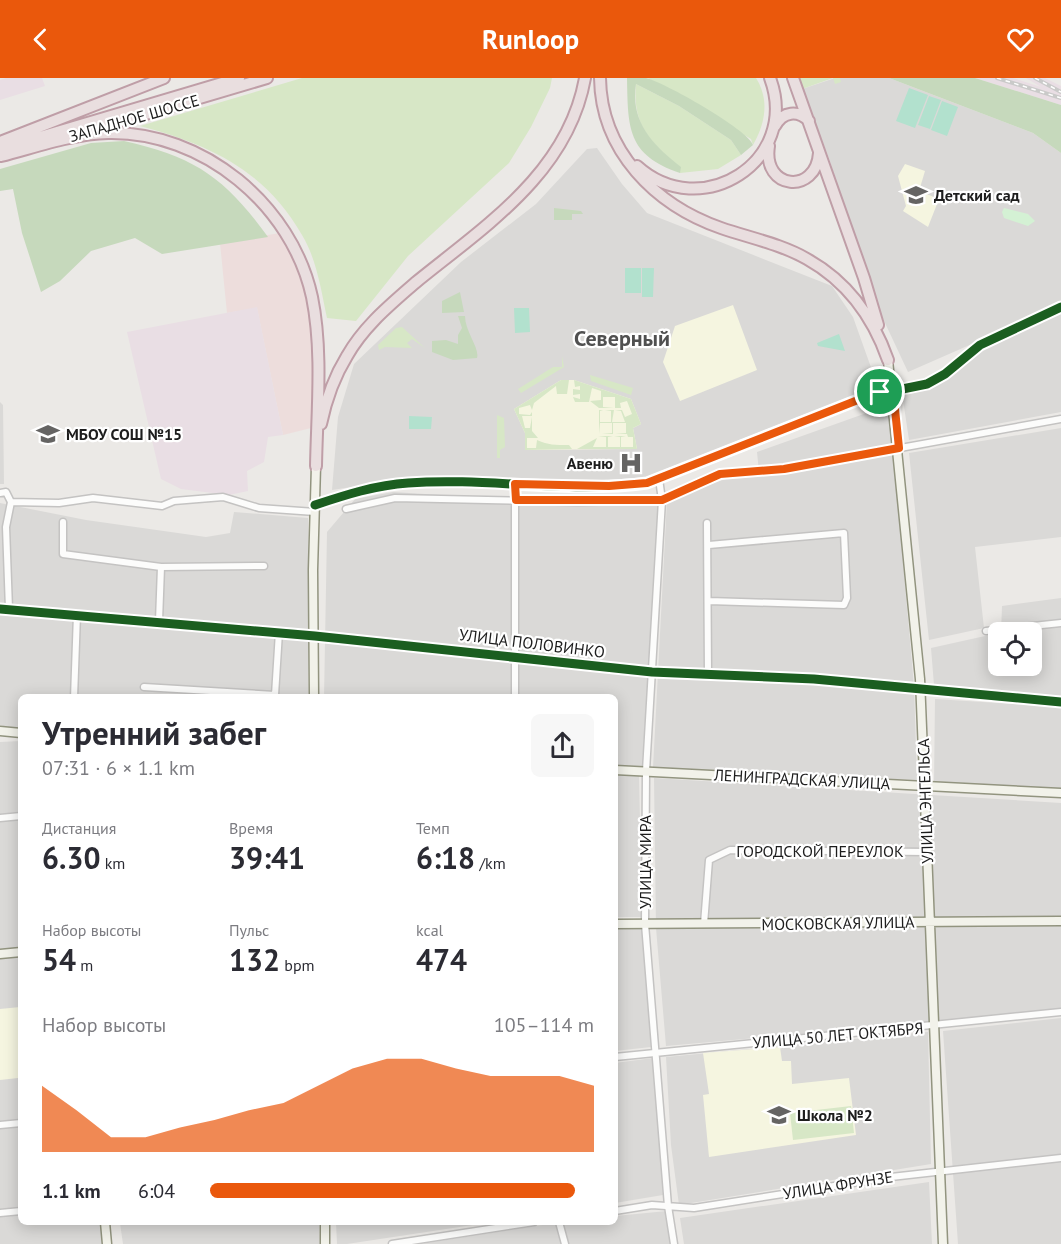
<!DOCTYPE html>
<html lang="ru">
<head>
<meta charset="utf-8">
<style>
  body { margin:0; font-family:"PT Sans",sans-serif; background:#f7f7f7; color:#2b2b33; height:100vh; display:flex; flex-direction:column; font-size:22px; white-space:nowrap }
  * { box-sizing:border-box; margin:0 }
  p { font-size:20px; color:#7c7c81 }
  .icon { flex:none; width:33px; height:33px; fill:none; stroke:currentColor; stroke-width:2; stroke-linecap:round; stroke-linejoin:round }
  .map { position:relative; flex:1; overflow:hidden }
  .side { position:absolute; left:18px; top:616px; width:600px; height:531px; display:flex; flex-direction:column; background:#fff; border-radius:9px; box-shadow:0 3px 15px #0003 }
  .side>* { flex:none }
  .controls { position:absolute; left:988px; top:544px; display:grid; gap:12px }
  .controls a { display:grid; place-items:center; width:54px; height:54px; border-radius:9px; background:#fff; box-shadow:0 3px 15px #0003; font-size:30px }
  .pin { position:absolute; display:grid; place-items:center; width:51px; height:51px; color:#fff; margin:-26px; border:3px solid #fff; border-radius:50%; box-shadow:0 2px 6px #0007 }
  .round { display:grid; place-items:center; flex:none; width:63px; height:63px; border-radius:9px; background:#f7f7f7 }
  .headline { display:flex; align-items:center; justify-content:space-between; height:102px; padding:0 24px }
  h1 { font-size:33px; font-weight:700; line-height:45px }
  .figures { display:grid; grid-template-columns:repeat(3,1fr); gap:9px; height:102px; padding:6px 24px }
  .figures div { display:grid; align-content:center }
  .figures b { font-size:30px; font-weight:700 }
  .figures small { font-size:16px; font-weight:400 }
  .figures p { font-size:16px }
  .chart { height:168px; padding:12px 24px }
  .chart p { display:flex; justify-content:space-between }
  .chart svg { width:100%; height:108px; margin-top:6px; fill:#ea580c; opacity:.7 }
  ul { padding:0 24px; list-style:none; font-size:20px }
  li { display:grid; grid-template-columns:96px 72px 1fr; align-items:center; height:45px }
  li i { height:15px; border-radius:8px; background:#ea580c }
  header { display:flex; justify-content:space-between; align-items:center; height:78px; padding:0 24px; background:#ea580c; color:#fff; font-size:27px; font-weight:700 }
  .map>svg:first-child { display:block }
  .residential { fill:#dad9d7 }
  .commercial { fill:#eddddc }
  .industrial { fill:#e9dee4 }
  .education { fill:#f5f5e0 }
  .grass { fill:#d7e7c6 }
  .forest { fill:#c6d9bc }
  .park { fill:#d4f1d4 }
  .pitch { fill:#b2e1ce }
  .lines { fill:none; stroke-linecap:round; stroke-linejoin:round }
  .street-casing { stroke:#c4c3c2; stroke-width:9 }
  .secondary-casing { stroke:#92947f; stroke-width:11 }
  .highway-casing { stroke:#bf9ea7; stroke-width:14 }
  .street { stroke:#fcfcfb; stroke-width:6 }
  .secondary { stroke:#f2f2ea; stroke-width:8 }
  .highway { stroke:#e9dedf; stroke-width:10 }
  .rail-casing { stroke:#cacac9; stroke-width:4 }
  .rail { stroke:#fff; stroke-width:1.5; stroke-dasharray:4.5; stroke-linecap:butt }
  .cycleway-casing { stroke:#fff; stroke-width:13 }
  .cycleway { stroke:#1b5e20; stroke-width:9 }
  .route-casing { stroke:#fff; stroke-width:12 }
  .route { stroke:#ea580c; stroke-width:8 }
  .labels { text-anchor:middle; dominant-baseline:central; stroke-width:4.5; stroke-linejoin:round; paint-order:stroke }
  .street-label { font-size:16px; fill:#1d1d1d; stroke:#fff }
  .poi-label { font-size:16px; font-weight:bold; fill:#1d1d1d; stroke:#fff; text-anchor:start }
  .district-label { font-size:22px; font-weight:bold; fill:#505050; stroke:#fff }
</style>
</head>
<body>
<header><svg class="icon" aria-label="back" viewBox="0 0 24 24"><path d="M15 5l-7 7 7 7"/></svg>Runloop<svg class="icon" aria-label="heart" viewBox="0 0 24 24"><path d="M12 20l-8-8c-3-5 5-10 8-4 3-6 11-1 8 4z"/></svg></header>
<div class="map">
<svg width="1061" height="1166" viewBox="0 0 1061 1166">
  <rect width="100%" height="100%" fill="#ebe9e6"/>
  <path class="residential" d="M835,0h54l144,55 28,20v152l-153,67 -37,-79 -41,-132 -28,-72z
    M597,70l25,36 25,29 185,73 21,31 25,70 -235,93 -233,-2 -78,12 6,-73 16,-53 107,-102 75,-58 51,-55z
    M1061,233v101l-152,28 -7,-47 49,-18 25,-25z
    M0,324l3,3 1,79h-4z
    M889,327l25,281 3,94 -264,-12 14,-268 67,-24 25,-4 -2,-20z
    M1061,350v109l-86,10 9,81 -55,12 -20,-187z
    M393,414l211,13 56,-5 -18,267 -27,-1v-68h-291l3,-166 28,-33z
    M0,425l86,17 120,17 24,-4 4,-21 74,6v179l-287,1v34l-21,-7z
    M1061,520v98l-127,-11 -3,-37 45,-10 23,-5v33h33v-33h-31l1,-27z
    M935,621l126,8v83l-127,-7z
    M21,663v481l80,1 2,21h-103v-502z
    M615,696h24l3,143h-27z
    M654,700l407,25v208l-395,35 -10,-118z
    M642,849l9,120 -36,4v-123z
    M1061,940v226h-103l-15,-213z
    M928,954l3,132 -252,41 -8,-60 -5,-88z
    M653,980l10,137 -48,8v-140z
    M929,1104l3,62h-248l-4,-26z
    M667,1133l6,33h-252l134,-21 60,-1v-6z
    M120,1145h199l1,21h-197z
    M336,1145v-1l150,1 -139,21h-10z"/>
  <path class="commercial" d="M280,155l8,13 21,58 4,77 -2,47 -28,7 -26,-127 -30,5 -7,-70z"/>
  <path class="industrial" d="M6,0h36l3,8 -45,14v-20z
    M975,0h38l28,9 -15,-9h19l16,8v19z
    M257,229l26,128 -15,2 -4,25 -17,9 1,20 -19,4 -48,-6 -20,-10 -34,-147z"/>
  <path class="education" d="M905,86l20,7 -6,20 20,8 -11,28 -25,-16 3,-5 -8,-30z
    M733,227l24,65 -77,31 -17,-39 12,-36z
    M561,302h13l57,19 10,25 -8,4 4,21 -112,1v-17l-11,-24z
    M20,929l1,7v95l-3,-31 -18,2v-71z
    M780,969l2,14h9l1,23 57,-6 7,57 -147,22 -6,-62 6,-1 -6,-41z"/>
  <path class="grass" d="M302,0h250l-2,10 -19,39 -22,36 -101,93 -52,65 -29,-3c-6,-28 -10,-58 -25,-83 -37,-65 -94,-91 -162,-109z
    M648,0h108c14,22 9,46 -3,67l-2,-6z
    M797,0h43l1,4 -6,2 -2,-6 -31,11z
    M636,6l43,22 52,34 10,15 -23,14 -38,4v-6c-29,-24 -48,-42 -44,-83z
    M402,249l23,21 -13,-9 -5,4 5,5 -27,-1 -6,3 -1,-5 18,-17z
    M562,278l2,11 -43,26 -3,-4 35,-22h9z
    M590,297l43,13 -2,7 -40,-14z
    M561,302h8l-2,14h-10l-1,-8 -22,17 -2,7 -2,-5 -11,3v6l11,1 2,-3v4h-10l3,12h5l2,-11v14l6,7h-11v10h9l1,-8c12,5 17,5 32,5l3,4 -47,1v-17l-11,-24z
    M574,302l57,19 10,25 -8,4 4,21h-60l20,-11 -4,9h13v-10l-8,-1h15l-5,1v10h12v-10l-6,-1h12l-5,1v10h12v-10h-5l-1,-3h-12l11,-1v-10h-13v11h-11l10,-1v-10h-12l-1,11v-24h4l-3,1v11h11v-11l-6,-1h9l-2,12h13l-4,-11 -6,-1h7l3,7 7,-3 -5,-13 -7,2 1,5h-6v-11h-12v10l11,1h-15l-9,-7 11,-1v-9l-9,-3 -3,14h-14l-2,-5 7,2v-5l-7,1v-6l7,1v-4l-5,1z
    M497,337l7,3 1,29 -5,3v8h-3z
    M851,1028l3,27 -61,7 -3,-27z"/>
  <path class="forest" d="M627,0c6,0 13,0 19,0 16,3 103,52 107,67l-12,10 -10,-15 -52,-34 -43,-22c-6,38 17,61 45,83l-1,6c-53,-18 -52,-45 -53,-95z
    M889,0h86l86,27v48l-28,-20z
    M124,63c72,16 101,37 144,96l-106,17 -27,-16 -44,13 -31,30 -19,11 -19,-59 -9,-44 -13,2v-22l91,-26z
    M554,130l27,3 2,3h-11v6h-18z
    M460,214l4,20 -22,1v-12z
    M458,238h7c0,16 15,32 12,42l-24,2 -21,-8v-11l14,-1 12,4v-9l4,-7z"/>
  <path class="park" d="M1004,130l24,6 7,7 -7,5 -24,-8 -2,-6z"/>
  <path class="pitch" d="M909,10l19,7 -13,33 -19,-7z
    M929,18l12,4 -11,29 -12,-4z
    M942,23l16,6 -11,29 -16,-6z
    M625,190h16v25h-16z
    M642,190h12l-1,29h-11z
    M514,230h15l1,24 -15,1z
    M839,256l6,17 -27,-5 -1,-3z
    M409,338l23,1 -1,12h-22z"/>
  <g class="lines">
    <g class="street-casing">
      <path id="street" d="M893,312l34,-6 18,-10 35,-29 81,-38
        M659,401l3,21 -16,271 -1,153 23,282 6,38
        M515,406v214
        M0,415l6,-1 5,10
        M11,424l48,1 34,-5 69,8 12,-5 49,-4 36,11 56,4
        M346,431l49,-11 183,4 84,-2 58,-26 64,-5 277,-50
        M63,444v32l98,13 103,-1
        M707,445l1,151
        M709,467l135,-12 3,65 -3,7 -135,-4
        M0,531l315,27 337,36 162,7 247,23
        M9,531l-3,-82 5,-25
        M159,543l2,-54
        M986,553l75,-8
        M144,609l131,8 4,-63
        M74,620l3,-84
        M0,740l21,-2
        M704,846l5,-64 21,-10 196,2
        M615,979l446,-45
        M0,1047l21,-2
        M615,1133l37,-6 42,3 197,-31 170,-19
        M0,1135l21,-2
        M559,1144l6,22
        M392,1166l142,-22"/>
    </g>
    <g class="secondary-casing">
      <path id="secondary" d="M888,282l32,319 23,565
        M315,427c30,-10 61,-20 93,-22 80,-6 160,11 239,0l221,-87 25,-6
        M314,620l-1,-128 3,-104
        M0,653l21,2
        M615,692l446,23
        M615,846l446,-3
        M0,876l21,-2
        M105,1144l2,22
        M325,1144v22"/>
    </g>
    <g class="highway-casing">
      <path id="highway" d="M600,0c1,73 55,127 121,150 29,10 60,16 86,31 41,23 66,58 81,101
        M793,0l71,200 14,47
        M775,48c8,-15 23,-16 34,-5
        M95,51l172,-51
        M0,64l164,-64
        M769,68c-7,44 47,49 50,7
        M0,71l239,-71
        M1,78c35,-9 71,-22 107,-23 95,-2 184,72 204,164 11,54 5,114 4,169
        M637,88c64,58 164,-5 133,-88
        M321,346c5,-24 13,-47 26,-68 17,-30 43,-51 68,-73 70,-57 153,-110 170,-205"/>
    </g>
    <use href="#street" class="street"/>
    <use href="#secondary" class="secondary"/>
    <use href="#highway" class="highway"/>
    <g class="rail-casing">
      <path id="rail" d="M997,0l64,20
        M1035,0l26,14"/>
    </g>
    <use href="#rail" class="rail"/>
    <g class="cycleway-casing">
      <path id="cycleway" d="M315,427c30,-10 61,-20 93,-22 80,-6 160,11 239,0l221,-87 59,-12 18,-10 35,-29 81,-38
        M0,531l315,27 337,36 162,7 247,23"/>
    </g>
    <use href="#cycleway" class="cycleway"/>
  </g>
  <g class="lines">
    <g class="route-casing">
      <path id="route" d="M893,312l6,58 -115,21 -64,5 -58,26h-146l-1,-16 94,2 38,-3 221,-87z"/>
    </g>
    <use href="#route" class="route"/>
  </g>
  <defs>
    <g id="school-bare" transform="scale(1.8)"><path d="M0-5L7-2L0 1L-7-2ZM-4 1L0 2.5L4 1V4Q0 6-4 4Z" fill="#656463" stroke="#fff" stroke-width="2.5" paint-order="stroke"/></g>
    <g id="hospital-bare" transform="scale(1.8)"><path d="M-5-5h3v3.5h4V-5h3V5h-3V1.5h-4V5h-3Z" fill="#656463" stroke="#fff" stroke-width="2.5" paint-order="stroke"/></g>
  </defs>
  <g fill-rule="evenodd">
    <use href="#school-bare" x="916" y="117"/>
    <use href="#school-bare" x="48" y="356"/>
    <use href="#hospital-bare" x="631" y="385"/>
    <use href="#school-bare" x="779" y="1037"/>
  </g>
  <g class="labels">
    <g class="street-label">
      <text transform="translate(134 40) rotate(-16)">ЗАПАДНОЕ ШОССЕ</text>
      <text transform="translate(532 565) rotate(7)">УЛИЦА ПОЛОВИНКО</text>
      <text transform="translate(802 701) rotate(3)">ЛЕНИНГРАДСКАЯ УЛИЦА</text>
      <text transform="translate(925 723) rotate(-92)">УЛИЦА ЭНГЕЛЬСА</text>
      <text x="820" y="773">ГОРОДСКОЙ ПЕРЕУЛОК</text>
      <text transform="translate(645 784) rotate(-90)">УЛИЦА МИРА</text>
      <text transform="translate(838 845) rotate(-1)">МОСКОВСКАЯ УЛИЦА</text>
      <text transform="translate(838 957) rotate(-5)">УЛИЦА 50 ЛЕТ ОКТЯБРЯ</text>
      <text transform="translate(838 1107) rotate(-9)">УЛИЦА ФРУНЗЕ</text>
    </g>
    <g class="poi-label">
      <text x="934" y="117">Детский сад</text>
      <text x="66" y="356">МБОУ СОШ №15</text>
      <text x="613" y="385" text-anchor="end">Авеню</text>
      <text x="797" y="1037">Школа №2</text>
    </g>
    <g class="district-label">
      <text x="622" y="260">Северный</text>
    </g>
  </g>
</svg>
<div class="controls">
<a><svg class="icon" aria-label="locate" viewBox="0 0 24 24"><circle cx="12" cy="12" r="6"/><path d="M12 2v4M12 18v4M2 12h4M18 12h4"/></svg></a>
</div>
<div class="pin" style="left:880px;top:314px;background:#1e9e55"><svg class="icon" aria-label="arrive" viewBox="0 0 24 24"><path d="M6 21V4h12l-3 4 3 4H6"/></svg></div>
<section class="side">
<div class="headline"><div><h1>Утренний забег</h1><p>07:31 · 6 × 1.1 km</p></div><a class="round"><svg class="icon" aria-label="share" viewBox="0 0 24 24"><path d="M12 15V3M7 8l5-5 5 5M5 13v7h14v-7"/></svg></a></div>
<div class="figures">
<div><p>Дистанция</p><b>6.30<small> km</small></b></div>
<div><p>Время</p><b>39:41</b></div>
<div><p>Темп</p><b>6:18<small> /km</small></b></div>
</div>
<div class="figures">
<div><p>Набор высоты</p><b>54<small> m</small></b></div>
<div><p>Пульс</p><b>132<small> bpm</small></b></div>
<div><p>kcal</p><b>474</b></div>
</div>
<div class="chart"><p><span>Набор высоты</span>105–114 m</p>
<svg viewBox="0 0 160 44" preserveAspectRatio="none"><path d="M0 44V17L10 27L20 38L30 38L40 34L50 31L60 27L70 24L80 17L90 10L100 6L110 6L120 10L130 13L140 13L150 13L160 17V44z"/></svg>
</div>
<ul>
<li><b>1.1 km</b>6:04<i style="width:95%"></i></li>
</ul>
</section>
</div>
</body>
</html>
